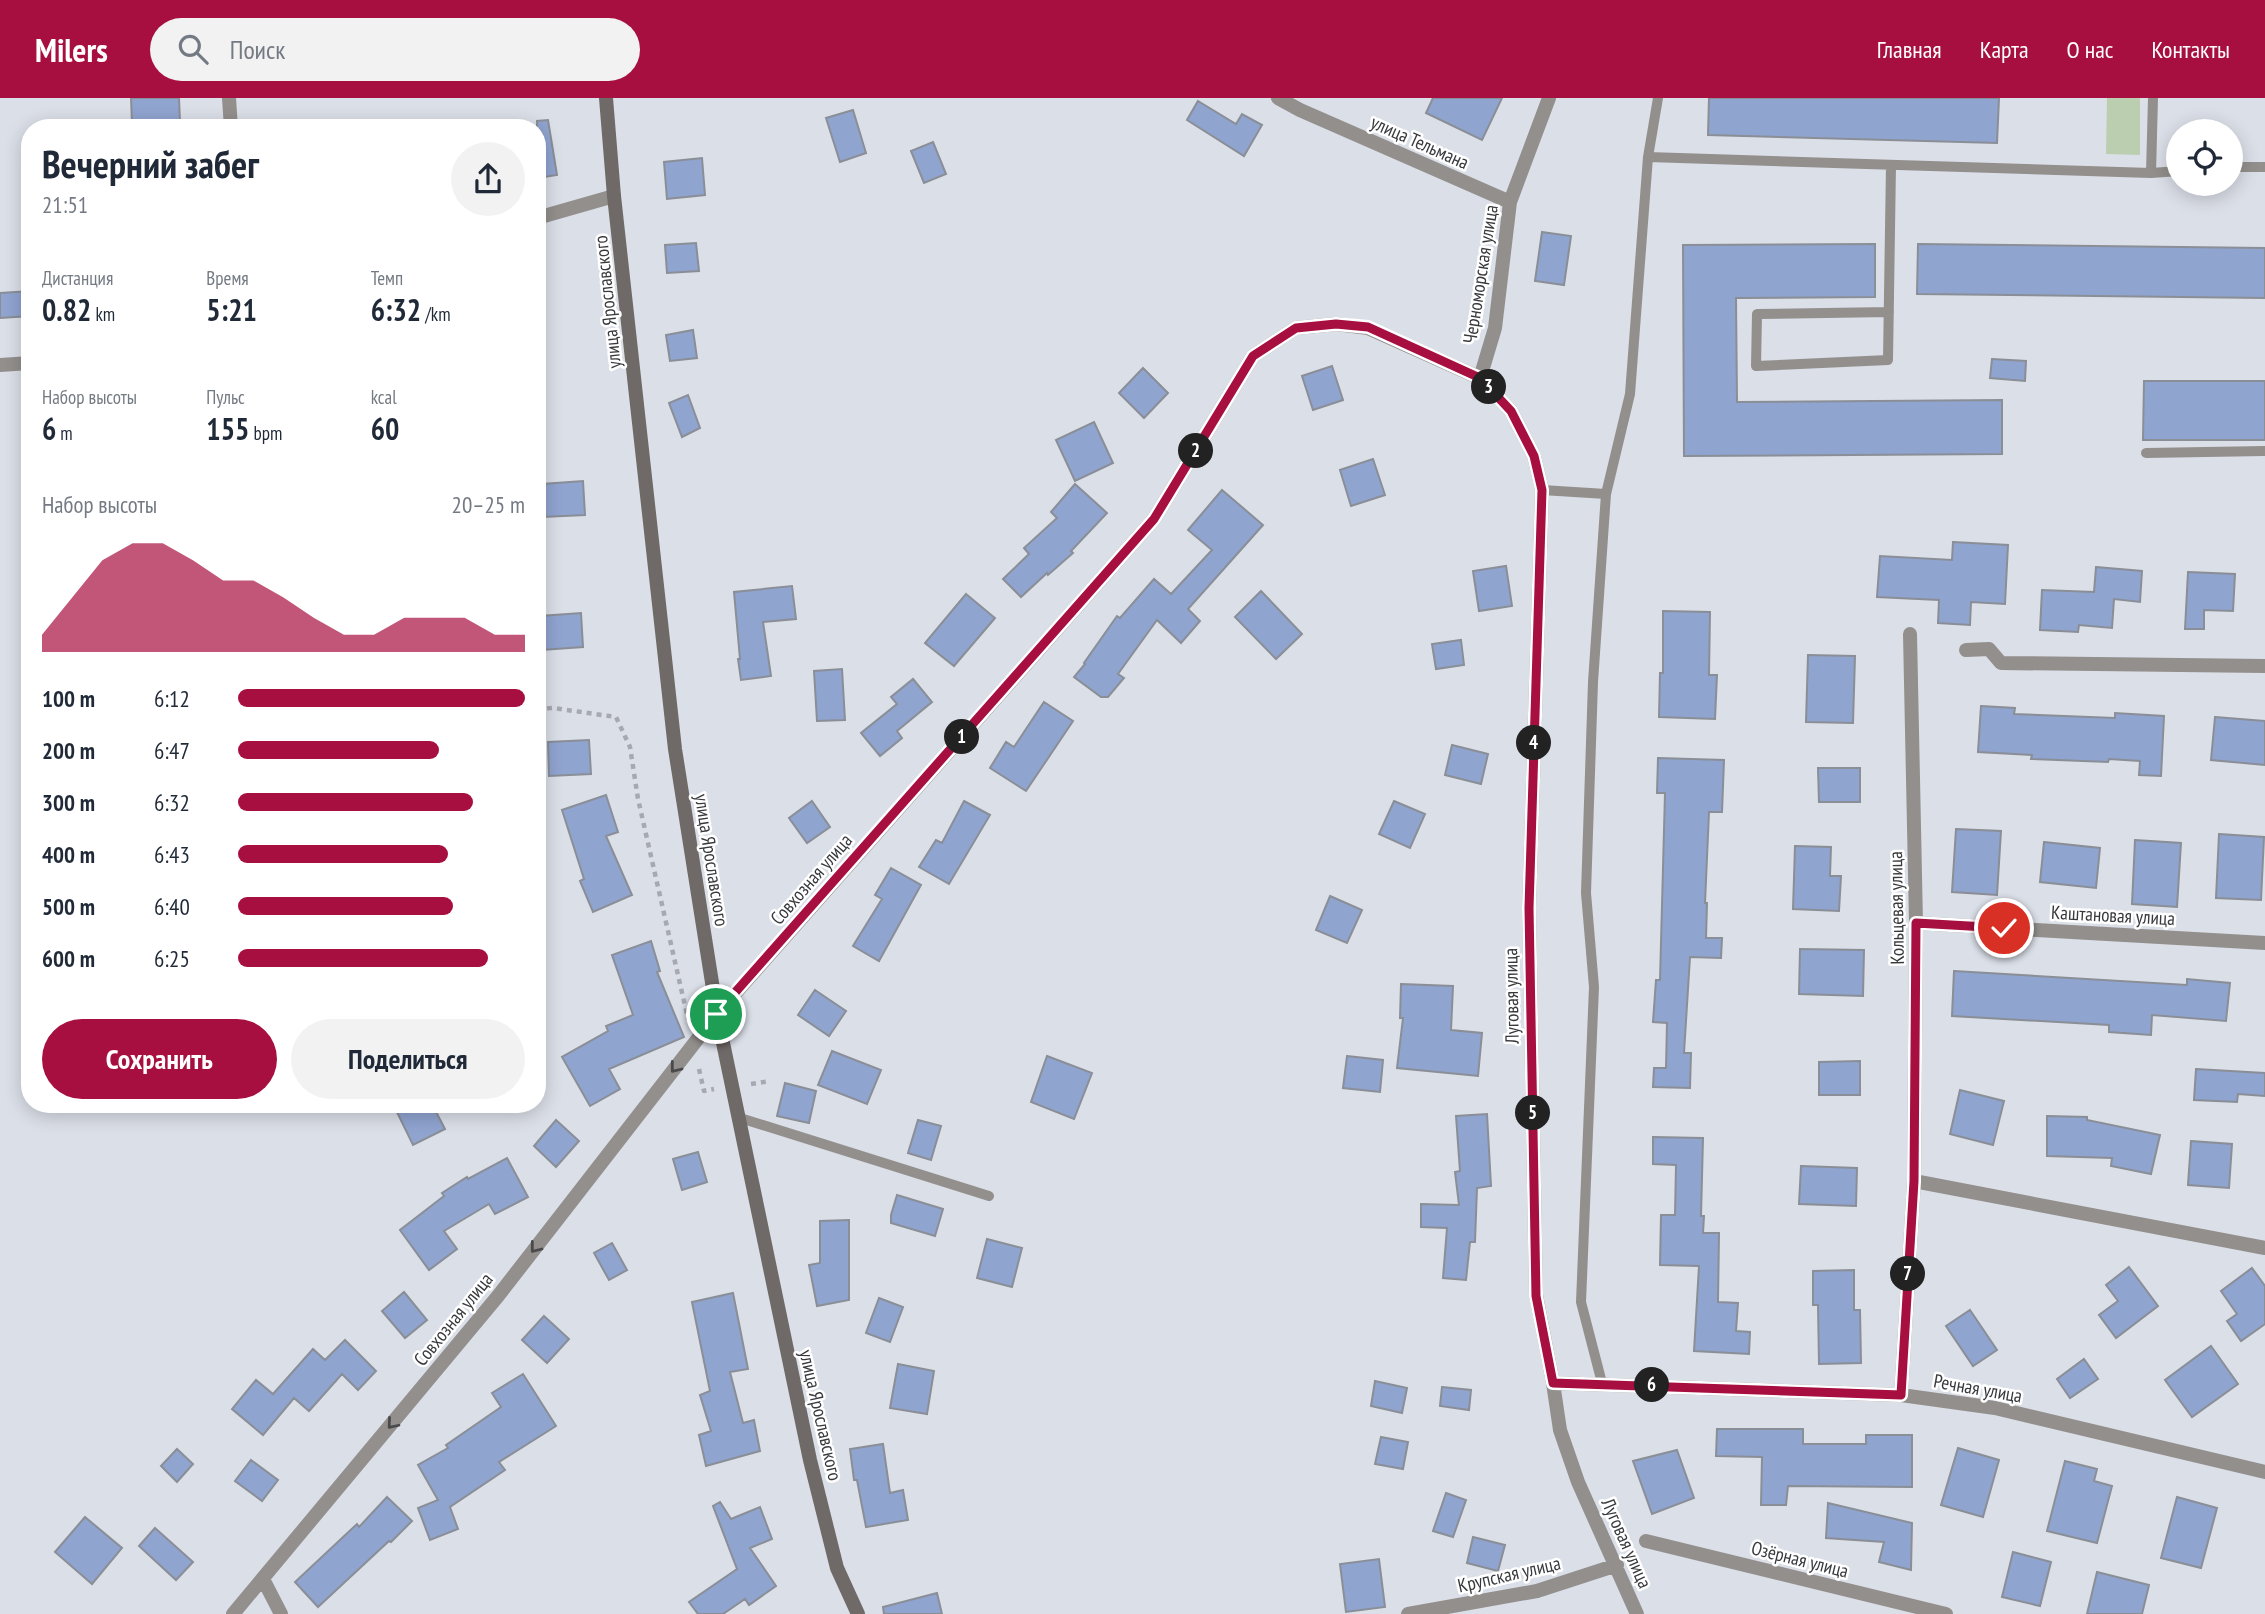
<!DOCTYPE html>
<html lang="ru">
<head>
<meta charset="utf-8">
<style>
  body { margin:0; font-family:"PT Sans Narrow",sans-serif; background:#f2f2f3; color:#1f2937; height:100vh; display:flex; flex-direction:column; font-size:26px; white-space:nowrap }
  * { box-sizing:border-box; margin:0 }
  p { font-size:23px; color:#747a83 }
  .icon { flex:none; width:38px; height:38px; fill:none; stroke:currentColor; stroke-width:2; stroke-linecap:round; stroke-linejoin:round }
  .map { position:relative; flex:1; overflow:hidden }
  .panel { position:absolute; left:21px; top:21px; width:525px; height:994px; display:flex; flex-direction:column; background:#fff; border-radius:28px; box-shadow:0 4px 18px #0003 }
  .panel>* { flex:none }
  .tools { position:absolute; left:2166px; top:21px; display:grid; gap:14px }
  .tools a { display:grid; place-items:center; width:77px; height:77px; border-radius:50%; background:#fff; box-shadow:0 4px 18px #0003; font-size:35px }
  .pin { position:absolute; display:grid; place-items:center; width:60px; height:60px; color:#fff; margin:-30px; border:4px solid #fff; border-radius:50%; box-shadow:0 2px 7px #0007 }
  .km { position:absolute; width:35px; height:35px; margin:-18px; border-radius:50%; background:#222; color:#fff; font-size:19px; line-height:35px; text-align:center }
  .round { display:grid; place-items:center; flex:none; width:74px; height:74px; border-radius:37px; background:#f2f2f3 }
  .overview { display:flex; align-items:center; justify-content:space-between; height:119px; padding:0 21px }
  h1 { font-size:38px; font-weight:700; line-height:52px }
  .figures { display:grid; grid-template-columns:repeat(3,1fr); gap:10px; height:119px; padding:7px 21px }
  .figures div { display:grid; align-content:center }
  .figures b { font-size:30px; font-weight:700 }
  .figures small { font-size:19px; font-weight:400 }
  .figures p { font-size:19px }
  .chart { height:196px; padding:14px 21px }
  .chart p { display:flex; justify-content:space-between }
  .chart svg { width:100%; height:126px; margin-top:7px; fill:#a70f40; opacity:.7 }
  .action { display:flex; gap:14px; margin-top:auto; padding:14px 21px }
  .action a { flex:1; height:80px; border-radius:42px; background:#a70f40; color:#fff; font-size:28px; font-weight:700; line-height:80px; text-align:center }
  .action a+a { background:#f2f2f3; color:#1f2937 }
  ul { padding:0 21px; list-style:none; font-size:23px }
  li { display:grid; grid-template-columns:112px 84px 1fr; align-items:center; height:52px }
  li i { height:18px; border-radius:9px; background:#a70f40 }
  header { display:flex; align-items:center; gap:42px; box-sizing:border-box; height:98px; padding:0 35px; background:#a70f40; color:#fff }
  header strong { font-size:33px }
  nav { display:flex; gap:38px; margin-inline-start:auto; font-size:24px }
  .search { width:490px; height:63px; background:#f2f2f3; display:flex; align-items:center; gap:18px; box-sizing:border-box; padding:0 24px; border-radius:38px; color:#747a83; font-size:26px }
  .map>svg:first-child { display:block }
  .green { fill:#bbcfb0 }
  .building { fill:#90a4d0; stroke:#8a8e96; stroke-width:2 }
  .lines { fill:none; stroke-linecap:round; stroke-linejoin:round }
  .path { stroke:#a6a9b0; stroke-width:4.5; stroke-dasharray:5 5; stroke-linecap:butt }
  .lane { stroke:#938f8d; stroke-width:10 }
  .street { stroke:#938f8d; stroke-width:14 }
  .secondary { stroke:#6f6967; stroke-width:14 }
  .oneway { stroke:#4a4a4d }
  .route-casing { stroke:#fff; stroke-width:14 }
  .route { stroke:#a70f40; stroke-width:9 }
  .labels { text-anchor:middle; dominant-baseline:central; stroke-width:5; stroke-linejoin:round; paint-order:stroke }
  .street-label { font-size:19px; fill:#38393d; stroke:#fff }
</style>
</head>
<body>
<header>
<strong>Milers</strong>
<div class="search"><svg class="icon" aria-label="search" viewBox="0 0 24 24"><circle cx="10" cy="10" r="6"/><path d="M15 15l6 6"/></svg>Поиск</div>
<nav><a>Главная</a><a>Карта</a><a>О нас</a><a>Контакты</a></nav>
</header>
<div class="map">
<svg width="2265" height="1516" viewBox="0 0 2265 1516">
  <rect width="100%" height="100%" fill="#dbdfe8"/>
  <path class="green" d="M2107,0h33v57l-34,-1z"/>
  <path class="building" d="M131,0h48l1,24 -48,1z
    M1433,0h69l-20,42 -56,-27z
    M1709,0h290l-2,45 -289,-8z
    M1198,3l38,23 6,-10 20,11 -18,31 -57,-36z
    M853,12l13,43 -26,9 -14,-44z
    M548,22l9,55 -20,3v-57z
    M933,44l13,32 -22,9 -13,-32z
    M702,60l3,37 -38,4 -3,-37z
    M1542,134l29,4 -7,49 -29,-4z
    M696,145l3,28 -32,2 -2,-28z
    M1875,146v53l-139,1 1,104 265,-2v54l-318,2 -1,-211z
    M1918,146l347,4v50l-348,-4z
    M30,193v25l-30,2v-25z
    M693,232l4,28 -27,3 -4,-26z
    M1992,261l34,2 -1,20 -35,-3z
    M1332,268l11,34 -30,10 -11,-34z
    M1143,270l25,25 -24,25 -25,-25z
    M2144,283h121v59h-122z
    M688,297l12,33 -18,9 -13,-34z
    M1094,324l19,41 -38,18 -19,-41z
    M1373,361l12,36 -34,11 -11,-36z
    M583,383l2,34 -42,2 -1,-33z
    M1075,386l32,29 -36,38 2,2 -25,22 -1,-2 -26,24 -18,-18 26,-25 -5,-6 33,-30 -6,-6z
    M1222,392l41,35 -75,84 12,12 -19,22 -24,-23 -39,54 6,4 -16,19h-7l-27,-20 11,-13 -1,-1 33,-47 3,2 34,-39 17,15 41,-44 -24,-20z
    M1953,444l55,3 -3,59 -34,-2 -1,23 -32,-2 1,-23 -62,-3 3,-41 72,4z
    M1506,468l6,40 -33,5 -6,-40z
    M2096,469l46,4 -2,31 -26,-3 -2,29 -33,-3 -1,7 -38,-2 2,-40 52,2z
    M2188,474l47,2 -2,37 -29,-1v19h-19z
    M792,488l4,33 -33,3 8,54 -30,4 -3,-21h2l-6,-67z
    M1261,493l41,43 -26,25 -41,-42z
    M966,496l29,24 -41,48 -29,-23z
    M1663,513l47,1 -1,63h8l-2,44 -56,-2 1,-44h3z
    M581,515l2,34 -41,3 -2,-34z
    M1461,542l3,25 -28,4 -4,-25z
    M1808,557l47,1 -2,67 -47,-1z
    M842,571l3,51 -28,1 -3,-50z
    M913,581l19,23 -35,29 5,7 -22,18 -19,-23 36,-29 -6,-7z
    M1044,604l29,19 -47,70 -36,-23 16,-26 8,5z
    M1981,608l34,2 -1,6 101,4v-5l49,3 -3,60 -22,-1 1,-14 -31,-2 -1,3 -77,-3 1,-4 -54,-3z
    M2215,619l50,4v44l-54,-5z
    M589,642l2,34 -42,2 -1,-34z
    M1452,647l36,9 -7,30 -36,-9z
    M1658,660l66,2 -2,52h-13l-4,91h2l-1,35h16l-1,20 -31,-1 -6,96h7l-1,35 -37,-1 1,-19h12l1,-45 -14,-1 3,-42h4l5,-187h-8z
    M1818,670h42v34h-41z
    M606,697l12,37 -12,4 26,59 -39,17 -13,-31 4,-2 -22,-69z
    M812,703l18,26 -23,16 -18,-25z
    M964,703l26,14 -41,69 -30,-17 17,-27 6,3z
    M1394,703l31,13 -15,34 -31,-14z
    M1956,731l45,2 -4,64 -45,-3z
    M2219,736l45,3 -3,63 -45,-2z
    M2135,742l46,3 -4,64 -45,-3z
    M2044,744l56,6 -4,40 -56,-6z
    M1795,748l36,1 -1,29h11l-2,35 -46,-2z
    M891,770l30,17 -42,76 -26,-15 29,-47 -7,-4z
    M1330,798l32,14 -15,33 -31,-13z
    M651,843l9,30 -3,1 27,65 -75,32 11,20 -30,17 -28,-49 46,-26 -2,-5 27,-11 -21,-60z
    M1800,851l64,1 -1,46 -64,-2z
    M1954,873l233,14v-6l43,4 -4,38 -74,-6 -1,20 -42,-3v-7l-157,-9z
    M1401,886l52,2 -2,44 31,3 -4,43 -81,-8 6,-50h-3z
    M815,892l31,21 -17,25 -31,-21z
    M832,953l49,19 -14,34 -49,-19z
    M1047,958l45,17 -18,46 -43,-17z
    M1347,958l36,4 -3,32 -37,-4z
    M1860,963v34h-41v-33z
    M2196,971l69,4v23l-27,-2 -1,8 -43,-2z
    M785,985l31,8 -7,32 -32,-7z
    M1960,992l44,11 -11,44 -43,-11z
    M393,1006h39l13,25 -32,16z
    M1487,1016l4,72 -14,2 -2,54h-5l-4,38 -23,-2 4,-50 -26,-1v-23l38,1 -4,-33 5,-1 -4,-55z
    M2047,1018l40,1v3l73,15 -9,39 -40,-8 1,-8 -65,-2z
    M556,1022l23,21 -23,26 -22,-21z
    M918,1022l23,6 -10,34 -23,-7z
    M1653,1039l50,1 -2,78h3l-1,17h16l-1,69 20,1 -2,28 14,1 -1,22 -55,-3 5,-85 -39,-1 1,-50h14l1,-50 -23,-1z
    M2191,1043l41,3 -3,44 -41,-3z
    M698,1054l9,30 -25,8 -9,-31z
    M507,1060l21,39 -33,17 -6,-10 -45,27 13,18 -28,21 -29,-40 44,-34 -2,-3 25,-16 1,2z
    M1801,1068l56,2 -1,38 -57,-2z
    M897,1097l46,14 -8,27 -44,-13v-8z
    M849,1122v80l-32,6 -8,-41 11,-2v-42z
    M987,1141l35,9 -10,39 -35,-9z
    M612,1145l15,27 -18,10 -15,-27z
    M2129,1169l29,39 -42,32 -17,-23 19,-14 -12,-16z
    M2252,1170l13,18v38l-24,17 -14,-20 10,-7 -16,-23z
    M1854,1172v40h6l1,53 -42,1 -1,-59h-5v-34z
    M404,1194l23,28 -22,18 -23,-27z
    M733,1195l15,76 -18,3 13,51 11,-3 6,31 -54,15 -7,-31 12,-4 -11,-36 10,-4 -18,-89z
    M879,1200l24,9 -13,35 -24,-9z
    M1970,1212l27,40 -24,16 -27,-40z
    M544,1218l25,23 -22,24 -25,-23z
    M345,1242l31,31 -18,19 -16,-16 -33,37 -15,-13 -31,37 -31,-26 24,-29 17,14 40,-45 12,11z
    M2211,1248l27,38 -46,33 -27,-37z
    M2084,1261l14,20 -28,19 -13,-19z
    M898,1266l36,7 -7,43 -37,-6z
    M523,1276l33,52 -57,36 6,8 -55,37 8,22 -28,11 -12,-32 20,-8 -20,-35 30,-17 -2,-3 55,-38 -9,-14z
    M1375,1283l32,7 -5,25 -31,-7z
    M1442,1289l29,3 -2,20 -29,-4z
    M1717,1331h86v15h63v-9h46v52l-124,-1 -2,19h-25l1,-48 -46,-1z
    M1381,1339l27,5 -5,27 -28,-5z
    M883,1346l7,49 13,-3 5,30 -42,7 -9,-47h-3l-4,-31z
    M1958,1350l41,12 -16,57 -42,-12z
    M177,1351l16,15 -16,18 -16,-16z
    M1677,1352l17,48 -42,16 -19,-53z
    M251,1362l27,20 -16,21 -27,-20z
    M2065,1363l32,8 -3,12 18,5 -15,57 -50,-12z
    M1446,1395l20,7 -13,37 -20,-6z
    M387,1399l25,24 -21,21 -2,-1 -71,66 -23,-25 62,-58 2,3z
    M2177,1399l40,11 -16,60 -40,-10z
    M720,1404l11,17 29,-12 12,32 -22,9 26,38 -27,19 -4,-6 -22,15h-25l-9,-12 48,-33 -24,-63z
    M1828,1405l84,20 -1,47 -32,-8 5,-20 -58,-4z
    M85,1419l37,31 -30,36 -37,-32z
    M155,1430l38,34 -17,18 -37,-34z
    M1473,1439l32,8 -7,26 -31,-8z
    M2013,1454l38,10 -11,44 -38,-9z
    M1379,1461l6,48 -39,5 -6,-48z
    M2097,1474l52,13 -7,29h-55z
    M937,1495l5,21h-58l-1,-7z"/>
  <g class="lines">
    <path class="path" d="M537,611l16,-1 63,9 14,30 8,52 50,220
      M699,971l5,22 10,-2
      M751,986l19,-3"/>
    <path class="lane" d="M1648,59l503,16 28,-2
      M2231,69h34
      M2151,75l2,-75
      M1889,214l-132,2 -1,52 132,-6 3,-195
      M2146,355l119,-2
      M1542,392l64,4
      M737,1019l252,79
      M1602,1285l-21,-81 13,-315 -8,-94 7,-211 13,-188 24,-100 18,-237 10,-59"/>
    <path class="street" d="M229,0l2,30
      M1278,0l22,12 210,92
      M537,120l77,-22
      M0,267l30,-2
      M1480,280l15,-50 15,-126 39,-104
      M1966,552l23,-1 12,14 264,3
      M1916,825l349,20
      M1914,1083l351,67
      M1553,1285l348,12 94,13 270,64
      M1901,1297l13,-214 2,-258 -6,-289
      M1646,1443l300,73
      M263,1481l18,35
      M233,1516l265,-318 219,-282 437,-495 99,-163 43,-28 40,-4 32,4 112,50 31,33 23,45 8,34 -13,418 7,387 17,88 7,47 18,52 59,132
      M1408,1516l129,-23 80,-26"/>
    <path class="secondary" d="M606,0l8,98 61,553 42,265 93,446 27,108 21,46"/>
  </g>
  <defs><path id="oneway-chevron" d="M-2-3.5L2.5 0L-2 3.5" fill="none" stroke-width="1.6" stroke-linecap="round" stroke-linejoin="round" transform="scale(1.75)"/></defs>
  <g class="oneway">
    <use href="#oneway-chevron" transform="translate(675 970) rotate(128)"/>
    <use href="#oneway-chevron" transform="translate(535 1150) rotate(128)"/>
    <use href="#oneway-chevron" transform="translate(392 1326) rotate(130)"/>
  </g>
  <g class="lines">
    <g class="route-casing">
      <path id="route" d="M716,916l438,-495 99,-163 43,-28 40,-4 32,3 112,51 31,33 23,45 8,34 -13,418 7,388 17,87 348,12 13,-214 2,-258 88,5"/>
    </g>
    <use href="#route" class="route"/>
  </g>
  <g class="labels">
    <g class="street-label">
      <text transform="translate(1420 44) rotate(24)">улица Тельмана</text>
      <text transform="translate(1480 176) rotate(-81)">Черноморская улица</text>
      <text transform="translate(607 204) rotate(-96)">улица Ярославского</text>
      <text transform="translate(712 762) rotate(81)">улица Ярославского</text>
      <text transform="translate(811 781) rotate(-49)">Совхозная улица</text>
      <text transform="translate(1896 810) rotate(-91)">Кольцевая улица</text>
      <text transform="translate(2113 817) rotate(3)">Каштановая улица</text>
      <text transform="translate(1511 898) rotate(-91)">Луговая улица</text>
      <text transform="translate(453 1221) rotate(-51)">Совхозная улица</text>
      <text transform="translate(1978 1290) rotate(10)">Речная улица</text>
      <text transform="translate(821 1317) rotate(77)">улица Ярославского</text>
      <text transform="translate(1627 1445) rotate(66)">Луговая улица</text>
      <text transform="translate(1800 1461) rotate(14)">Озёрная улица</text>
      <text transform="translate(1509 1476) rotate(-13)">Крупская улица</text>
    </g>
  </g>
</svg>
<div class="tools">
<a><svg class="icon" aria-label="locate" viewBox="0 0 24 24"><circle cx="12" cy="12" r="6"/><path d="M12 2v4M12 18v4M2 12h4M18 12h4"/></svg></a>
</div>
<div class="pin" style="left:716px;top:916px;background:#1e9e55"><svg class="icon" aria-label="arrive" viewBox="0 0 24 24"><path d="M6 21V4h12l-3 4 3 4H6"/></svg></div>
<div class="pin" style="left:2004px;top:830px;background:#d93025"><svg class="icon" aria-label="check" viewBox="0 0 24 24"><path d="M5 12l5 5 9-10"/></svg></div>
<b class="km" style="left:962px;top:639px">1</b>
<b class="km" style="left:1196px;top:353px">2</b>
<b class="km" style="left:1489px;top:289px">3</b>
<b class="km" style="left:1534px;top:645px">4</b>
<b class="km" style="left:1533px;top:1015px">5</b>
<b class="km" style="left:1652px;top:1287px">6</b>
<b class="km" style="left:1908px;top:1176px">7</b>
<section class="panel">
<div class="overview"><div><h1>Вечерний забег</h1><p>21:51</p></div><a class="round"><svg class="icon" aria-label="share" viewBox="0 0 24 24"><path d="M12 15V3M7 8l5-5 5 5M5 13v7h14v-7"/></svg></a></div>
<div class="figures">
<div><p>Дистанция</p><b>0.82<small> km</small></b></div>
<div><p>Время</p><b>5:21</b></div>
<div><p>Темп</p><b>6:32<small> /km</small></b></div>
</div>
<div class="figures">
<div><p>Набор высоты</p><b>6<small> m</small></b></div>
<div><p>Пульс</p><b>155<small> bpm</small></b></div>
<div><p>kcal</p><b>60</b></div>
</div>
<div class="chart"><p><span>Набор высоты</span>20–25 m</p>
<svg viewBox="0 0 160 44" preserveAspectRatio="none"><path d="M0 44V38L10 25L20 12L30 6L40 6L50 12L60 19L70 19L80 25L90 32L100 38L110 38L120 32L130 32L140 32L150 38L160 38V44z"/></svg>
</div>
<ul>
<li><b>100 m</b>6:12<i style="width:100%"></i></li>
<li><b>200 m</b>6:47<i style="width:70%"></i></li>
<li><b>300 m</b>6:32<i style="width:82%"></i></li>
<li><b>400 m</b>6:43<i style="width:73%"></i></li>
<li><b>500 m</b>6:40<i style="width:75%"></i></li>
<li><b>600 m</b>6:25<i style="width:87%"></i></li>
</ul>
<div class="action"><a>Сохранить</a><a>Поделиться</a></div>
</section>
</div>
</body>
</html>
